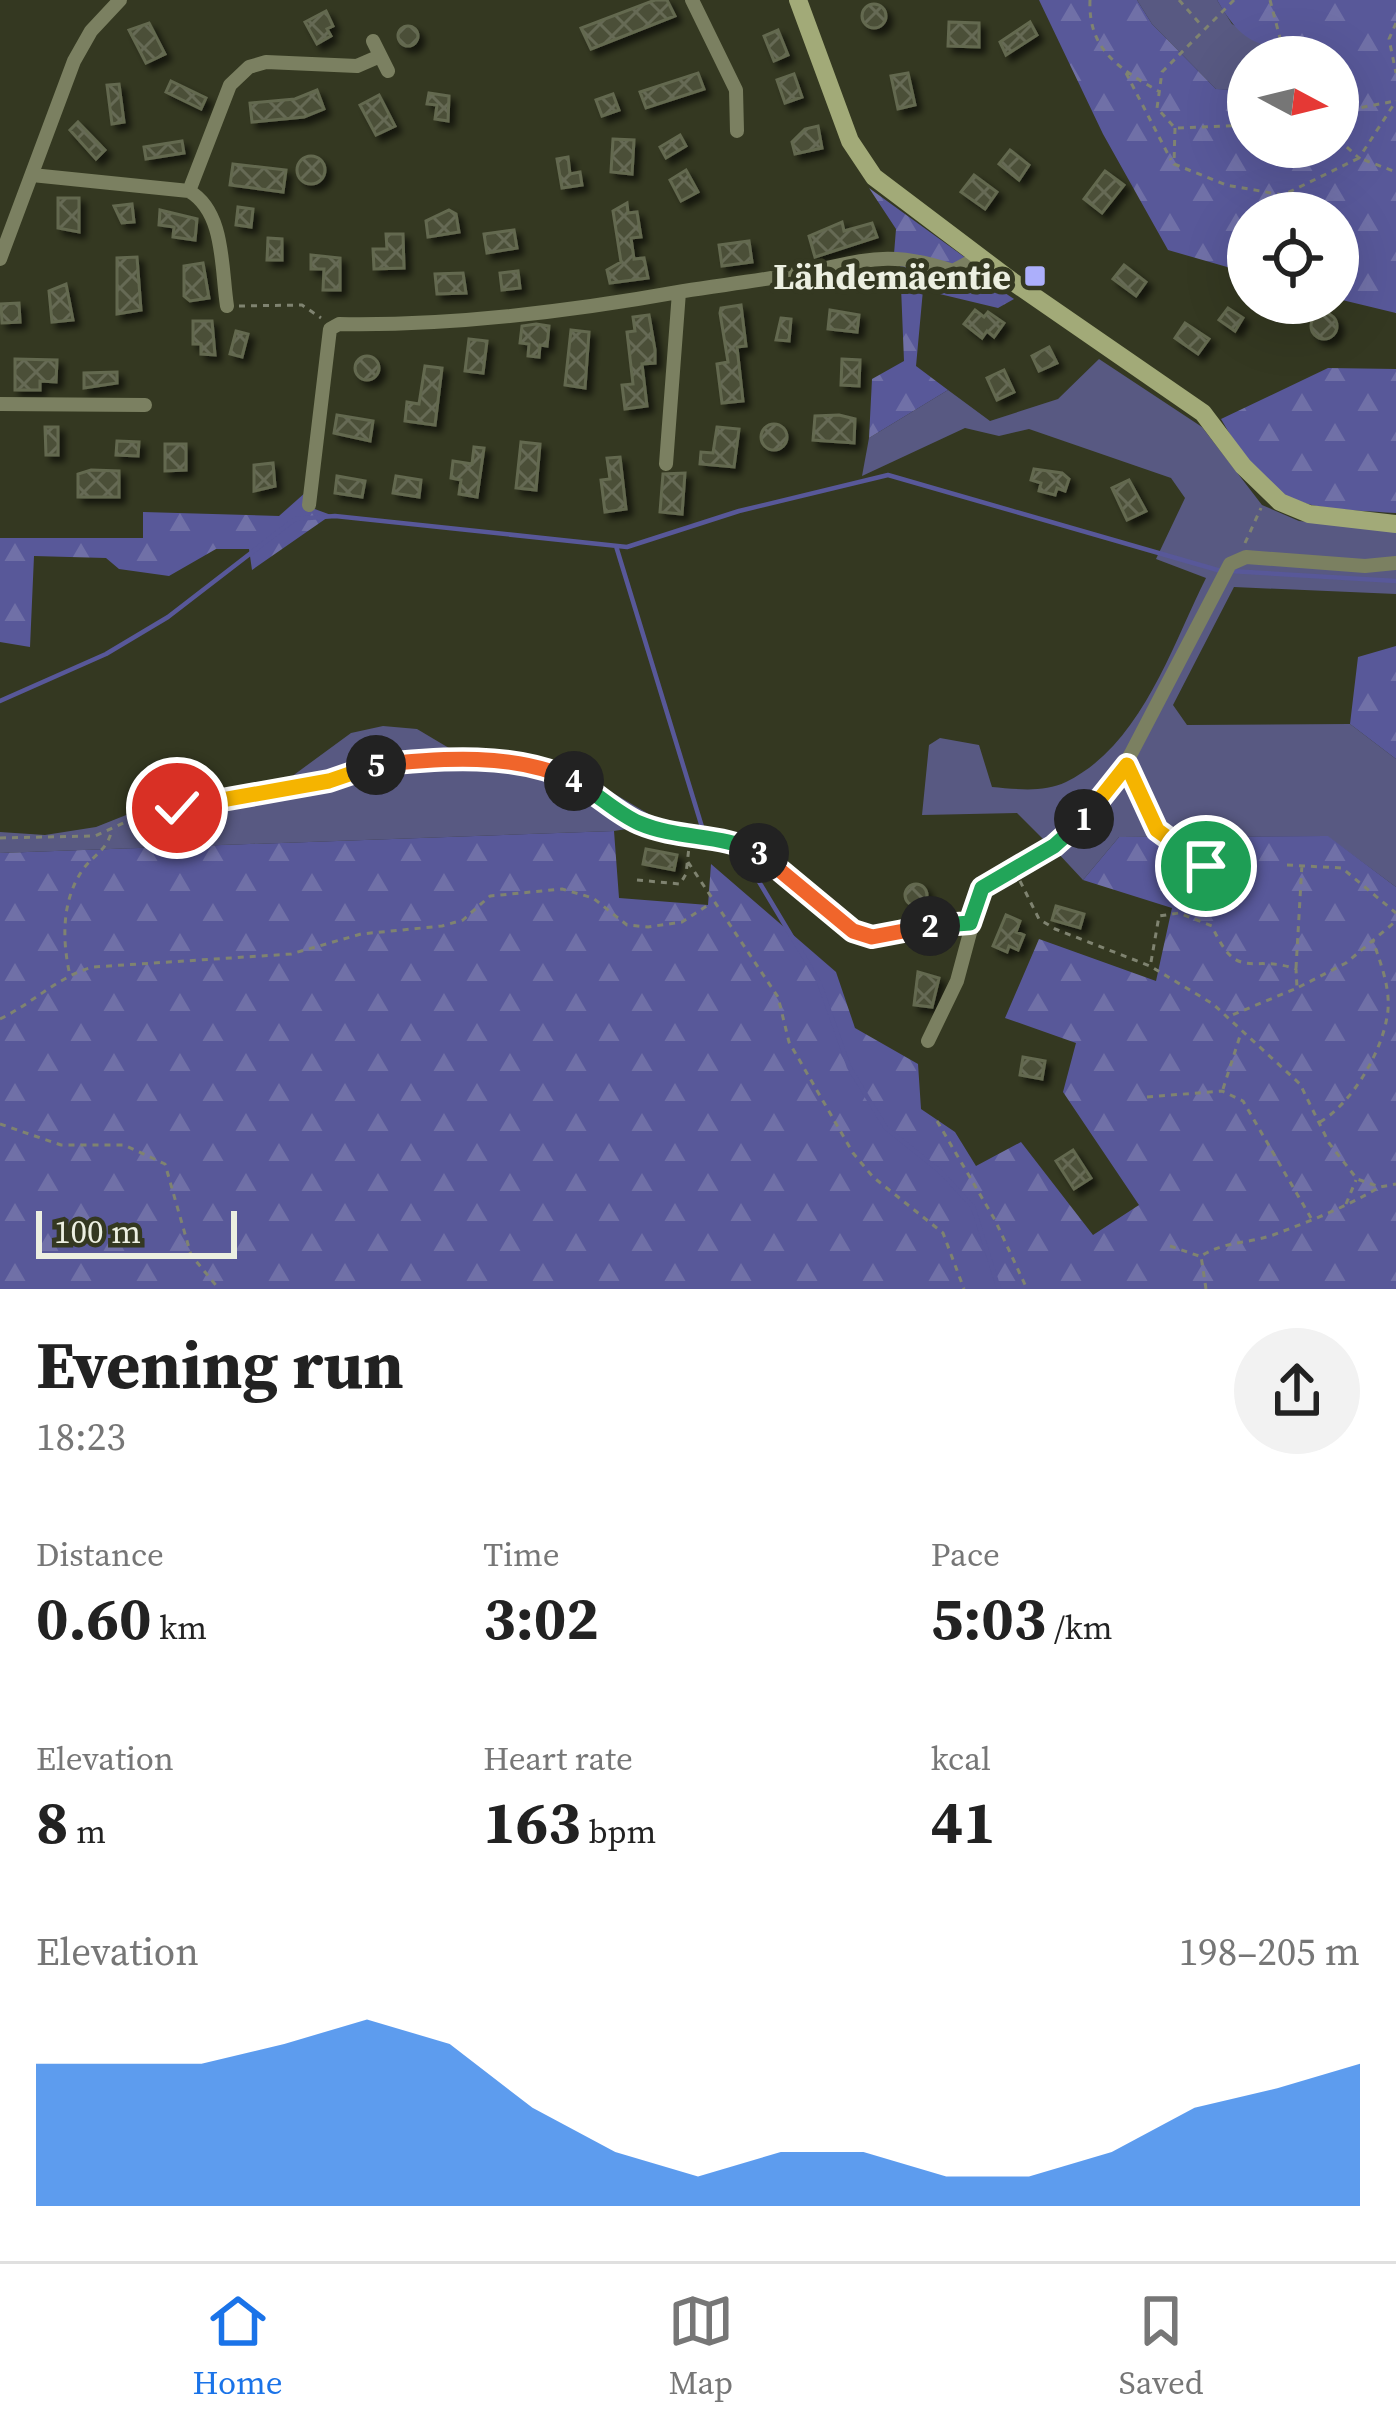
<!DOCTYPE html>
<html lang="en">
<head>
<meta charset="utf-8">
<style>
  body { margin:0; font-family:"Source Serif 4",serif; background:#f2f2f2; color:#222; height:100vh; display:flex; flex-direction:column; font-size:45px; white-space:nowrap }
  * { box-sizing:border-box; margin:0 }
  p { font-size:39px; color:#767676 }
  .icon { flex:none; width:66px; height:66px; fill:none; stroke:currentColor; stroke-width:2; stroke-linecap:round; stroke-linejoin:round }
  .map { position:relative; height:1289px; overflow:hidden }
  .drawer { display:flex; flex-direction:column; background:#fff; flex:1 }
  .drawer>* { flex:none }
  .needle { width:78px; rotate:97deg }
  .controls { position:absolute; left:1227px; top:36px; display:grid; gap:24px }
  .controls a { display:grid; place-items:center; width:132px; height:132px; border-radius:50%; background:#fff; box-shadow:0 12px 48px #0002; font-size:60px }
  .scale { position:absolute; left:36px; bottom:30px; width:201px; box-sizing:border-box; padding-left:12px; border:6px solid #ecefe1; border-top:0; font-size:33px; line-height:42px; white-space:nowrap; color:#ecefe1; -webkit-text-stroke:9px #343821; paint-order:stroke }
  .pin { position:absolute; display:grid; place-items:center; width:102px; height:102px; color:#fff; margin:-51px; border:6px solid #fff; border-radius:50%; box-shadow:0 3px 12px #0007 }
  .km { position:absolute; width:60px; height:60px; margin:-30px; border-radius:50%; background:#222; color:#fff; font-size:33px; line-height:60px; text-align:center }
  .round { display:grid; place-items:center; flex:none; width:126px; height:126px; border-radius:63px; background:#f2f2f2 }
  .overview { display:flex; align-items:center; justify-content:space-between; height:204px; padding:0 36px }
  h1 { font-size:66px; font-weight:700; line-height:90px }
  .metrics { display:grid; grid-template-columns:repeat(3,1fr); gap:18px; height:204px; padding:12px 36px }
  .metrics div { display:grid; align-content:center }
  .metrics b { font-size:60px; font-weight:700 }
  .metrics small { font-size:33px; font-weight:400 }
  .metrics p { font-size:33px }
  .chart { height:336px; padding:24px 36px }
  .chart p { display:flex; justify-content:space-between }
  .chart svg { width:100%; height:216px; margin-top:12px; fill:#1a73e8; opacity:.7 }
  .tabs { display:flex; justify-content:space-around; align-items:center; height:168px; border-top:3px solid #e0e0e0; background:#fff; font-size:33px; color:#767676 }
  .tabs a { display:grid; justify-items:center; gap:6px }
  .tabs .selected { color:#1a73e8 }
  .map>svg:first-child { display:block }
  .grass { fill:#585982 }
  .forest { fill:url(#forest-firs) }
  .lines { fill:none; stroke-linecap:round; stroke-linejoin:round }
  .stream { stroke:#585899; stroke-width:4.5 }
  .building { fill:url(#building-cross-hatch); stroke:#646950; stroke-width:3; filter:url(#shadow) }
  .path { stroke:#7f8370; stroke-width:3; stroke-dasharray:6 6; stroke-linecap:butt }
  .street { stroke:#7b8061; stroke-width:14 }
  .secondary { stroke:#a2aa78; stroke-width:18 }
  .split-1-casing { stroke:#fff; stroke-width:24 }
  .split-2-casing { stroke:#fff; stroke-width:24 }
  .split-3-casing { stroke:#fff; stroke-width:24 }
  .split-4-casing { stroke:#fff; stroke-width:24 }
  .split-5-casing { stroke:#fff; stroke-width:24 }
  .split-6-casing { stroke:#fff; stroke-width:24 }
  .split-1 { stroke:#f5b400; stroke-width:15 }
  .split-2 { stroke:#22a559; stroke-width:15 }
  .split-3 { stroke:#f0652b; stroke-width:15 }
  .split-4 { stroke:#22a559; stroke-width:15 }
  .split-5 { stroke:#f0652b; stroke-width:15 }
  .split-6 { stroke:#f5b400; stroke-width:15 }
  .poi-dot { fill:#acaffb; stroke:#343821; stroke-width:4.5 }
  .labels { text-anchor:middle; dominant-baseline:central; stroke-width:10; stroke-linejoin:round; paint-order:stroke }
  .poi-label { font-size:36px; font-weight:bold; fill:#ecefe1; stroke:#343821; text-anchor:end }
</style>
</head>
<body>
<div class="map">
<svg width="1396" height="1289" viewBox="0 0 1396 1289">
  <defs>
    <pattern id="forest-firs" width="22" height="20" patternUnits="userSpaceOnUse" patternTransform="scale(3)"><rect width="22" height="20" fill="#585899"/><path d="M5 1l3.5 6h-7zM16 11l3.5 6h-7z" fill="#7070a7"/></pattern>
    <pattern id="building-cross-hatch" width="8" height="8" patternUnits="userSpaceOnUse" patternTransform="scale(3)"><rect width="8" height="8" fill="#4c5039"/><path d="M0 0l8 8M0 8l8-8" fill="none" stroke="#666a55"/></pattern>
    <filter id="shadow"><feDropShadow dx="5.5" dy="5.5" stdDeviation="3" flood-color="#0009"/></filter>
  </defs>
  <rect width="100%" height="100%" fill="#343821"/>
  <path class="grass" d="M1137,0h80l15,24 40,22 1,11h-25v33l-32,-1 -64,-65z
    M1099,359l103,68 60,78 37,16 97,9v64l-162,-7 -61,118 14,20 163,-1 46,35v128l-69,-51 -208,1 -36,43 -27,-29 65,-64 104,-202 -111,194 -66,65 -31,-31 -95,2 7,-70 11,-7 39,7 13,42c24,2 51,6 74,-5 75,-37 105,-134 140,-204l-50,-19 29,-61 -14,-20 -142,-49 -30,7 -34,-8 -103,48 7,-38 79,-48 42,31 68,-22z
    M383,726l34,3 42,25 61,-2 42,11 102,60 -50,8 -614,22v-21l45,3 51,-8 73,-29 122,-21 60,-44z"/>
  <path class="forest" d="M1039,0h98l15,24 64,65 32,1v57h90v-90h-65l-1,-11c-28,-3 -42,-24 -55,-46h179v313l-58,-14v-86h-90v60l-80,-23 -65,-116z
    M869,188l101,73 -7,5 -69,-12 2,-25z
    M900,262l54,12 22,-8 11,15 27,18 -16,9 -75,-18 -7,76 32,24 -79,48 3,-59 32,-18z
    M1328,368l68,1v144c-98,-6 -122,-2 -175,-94z
    M306,492l6,16 19,7 -79,55 -3,-21h-33l-47,27 -50,-7 -13,-11 -72,-2 -4,91 -30,-5v-104h143v-26l136,4z
    M1396,646v113l-46,-35 8,-67z
    M614,831l5,67 89,7 3,-41 125,108 19,56 63,36 3,45 34,23 21,34 45,-24 72,93 46,-30 -76,-113 13,-49 -71,-25 34,-79 117,42 16,-73 -89,-28 36,-43 209,-1 68,51v402h-1396v-436z"/>
  <g class="lines">
    <path class="stream" d="M616,546l86,281
      M1230,571l166,10
      M0,701l106,-47 62,-37 127,-98 40,-3 292,31 112,-36 149,-36 333,96
      M710,844l33,11 76,127 30,85 37,61 55,44 32,35 26,82"/>
  </g>
  <path class="building" d="M655,0h12l8,16 -84,33 -10,-21z
    M862 16a12 12 0 1 1 24 0a12 12 0 1 1-24 0Z
    M326,11l7,15 -6,3 4,7 -14,8 -12,-22z
    M949,22l30,1v24l-31,-1z
    M1030,22l7,13 -31,20 -6,-13z
    M149,23l16,31 -19,9 -17,-33z
    M398 36a10 10 0 1 1 20 0a10 10 0 1 1-20 0Z
    M778,30l10,25 -14,6 -10,-25z
    M698,73l6,16 -58,19 -6,-16z
    M908,73l7,32 -17,4 -7,-33z
    M794,74l8,23 -17,6 -8,-23z
    M171,81l35,17 -5,11 -35,-17z
    M119,84l5,38 -12,2 -5,-39z
    M317,90l7,19 -20,8 -52,5 -2,-19 45,-4z
    M429,93l20,3 -1,25 -13,-2 2,-14 -10,-1z
    M613,94l6,16 -17,6 -6,-16z
    M379,95l16,31 -19,9 -16,-30z
    M78,122l27,28 -9,9 -26,-29z
    M818,126l4,22 -27,6 -3,-12 13,-13z
    M680,135l6,11 -20,12 -6,-11z
    M613,139l21,1 -2,34 -21,-2z
    M182,141l2,12 -38,6 -2,-12z
    M1010,150l19,15 -10,15 -20,-16z
    M297 170a14 14 0 1 1 28 0a14 14 0 1 1-28 0Z
    M568,157l2,17 10,-2 2,13 -20,3 -5,-29z
    M233,164l53,6 -3,22 -53,-7z
    M686,170l12,22 -17,9 -11,-21z
    M1105,171l19,14 -22,28 -18,-14z
    M974,175l23,17 -12,17 -24,-17z
    M58,198h21v34l-21,-4z
    M627,203l1,10 9,-1 4,25 -10,1 3,21 10,-1 4,20 -38,5 -3,-13 14,-8 -8,-51z
    M132,204l2,18 -12,1 -8,-17z
    M238,207l15,2 -2,18 -15,-2z
    M160,210l37,9 -2,21 -22,-3 1,-10 -15,-2z
    M449,210l7,4 3,18 -31,5 -2,-16z
    M842,222l2,9 28,-8 5,14 -62,20 -6,-21z
    M514,230l3,18 -30,5 -3,-19z
    M386,234h17l1,34 -30,1 -1,-20h14z
    M268,238l14,1v21h-15z
    M749,241l3,21 -30,4 -3,-21z
    M311,255l29,3v32h-17l1,-21h-13z
    M137,257l4,53 -24,4v-56z
    M203,263l6,35 -19,3 -6,-5v-30z
    M1124,265l22,17 -10,14 -23,-17z
    M518,271l2,17 -18,2 -2,-17z
    M463,273l3,20 -29,1 -2,-20z
    M66,284l7,36 -21,2 -3,-31z
    M19,303l1,19 -18,1 -1,-19z
    M741,305l5,41 -9,1 6,54 -21,2 -5,-39 11,-2 -8,-49 1,-5z
    M1228,308l15,10 -8,13 -16,-11z
    M830,310l29,5 -2,17 -29,-3z
    M975,310l9,7 4,-5 16,11 -10,14 -7,-6 -5,7 -18,-14z
    M1311 326a13 13 0 1 1 26 0a13 13 0 1 1-26 0Z
    M649,315l6,35v13l-13,1 5,42 -22,3 -3,-24 11,-1 -6,-52 8,-1 -2,-14z
    M781,318l10,1 -2,22 -13,-1z
    M193,321h19l3,34 -14,-1v-10h-8z
    M1185,323l24,16 -11,15 -23,-16z
    M536,324l13,2 -2,20 -7,-1 -1,12 -11,-1 1,-12 -9,-1 2,-17z
    M571,330l18,2 -4,56 -20,-3z
    M236,331l12,3 -6,23 -12,-3z
    M469,339l18,2 -4,32 -18,-2z
    M1049,347l8,16 -18,8 -7,-15z
    M355 368a12 12 0 1 1 24 0a12 12 0 1 1-24 0Z
    M15,359l42,1 -1,22 -16,-1v9h-25z
    M842,359l18,1 -1,26 -18,-1z
    M425,366l17,2 -7,57 -30,-4 2,-19 12,2z
    M1004,370l10,22 -17,8 -10,-22z
    M117,372v11l-33,5v-15z
    M337,415l36,6 -3,20 -36,-8z
    M839,415l16,4 -1,24 -41,-3 2,-24z
    M761 437a13 13 0 1 1 26 0a13 13 0 1 1-26 0Z
    M45,427h13v28h-12z
    M717,427l22,2 -5,38 -34,-3 1,-12 12,1z
    M117,441l22,1 -1,14 -22,-1z
    M521,442l19,2 -4,46 -20,-2z
    M165,444h21v26l-21,1z
    M474,447l10,1 -7,49 -18,-3 2,-14 -10,-2 2,-17 19,3z
    M620,457l6,52 -21,3 -4,-32 9,-1 -3,-21z
    M273,463l2,23 -21,5v-26z
    M1034,469l28,4 7,6 -4,12 -8,-3 -2,7 -16,-4 2,-8 -10,-3z
    M91,470l28,1v26h-41v-23z
    M685,473l-3,41 -22,-2 3,-38z
    M337,476l28,5 -3,16 -27,-4z
    M396,476l25,4 -2,17 -26,-4z
    M1129,480l17,31 -19,9 -15,-32z
    M646,849l31,6 -3,15 -31,-6z
    M905 895a11 11 0 1 1 22 0a11 11 0 1 1-22 0Z
    M1056,906l28,8 -4,14 -28,-8z
    M1006,915l14,6 -4,11 8,3 -6,15 -9,-4 -2,6 -14,-6z
    M918,972l21,6 -7,29 -18,-2z
    M1023,1057l22,4 -3,18 -22,-4z
    M1073,1150l18,28 -17,11 -18,-28z"/>
  <g class="lines">
    <path class="path" d="M1090,0c-2,50 29,68 68,91
      M1179,0l23,26
      M1234,0l-72,72 -5,36 18,20 73,-3
      M1270,0l15,57
      M1396,23l-7,16 7,34
      M1126,73l45,87
      M1338,112l57,-11
      M1175,128l-1,36 52,21 57,10 76,-37 37,14
      M1338,139l21,19 37,-57
      M239,306l63,-1 19,13
      M1245,543l16,-35
      M1133,778c12,28 21,56 47,73l31,-10
      M0,838l95,-2 39,-18 195,-37 47,-16 93,-3 87,10 81,50 53,16
      M1182,852l56,40
      M688,862l90,135 11,45 64,111 20,24 70,56 21,56
      M1287,865l55,3 54,45
      M637,880l43,4 6,-10 4,-36c89,-15 129,97 183,99 26,1 57,-12 83,-15
      M1020,881l19,38 16,10 95,37 63,38 87,80 29,59 28,36 23,8 16,-3
      M1151,962l8,-46 20,-3 33,13c26,58 39,27 84,43l1,19 -67,28
      M1296,968l6,-104
      M69,971c-7,-34 -7,-73 15,-103 12,-15 24,-19 28,-39
      M1299,987l47,-24 50,-42
      M0,1019c33,-16 59,-43 93,-52l198,-13 70,-20 81,-8 21,-6 27,-24 72,-7 31,9 34,27 21,2 34,-5 26,-17
      M1223,1089l17,-53
      M1147,1097l75,-6 21,10 68,117
      M937,1121l58,99 32,69
      M1320,1122c31,-18 61,-68 67,-105 5,-25 -6,-53 -14,-76
      M0,1124l61,21h63l41,19 26,91 28,34
      M1346,1204l10,-24
      M1170,1246l29,10
      M1206,1289l-5,-33c24,-15 46,-12 72,-21 37,-14 71,-27 105,-47"/>
    <path class="street" d="M692,0l44,90 1,41
      M373,41l15,30
      M32,175l157,16c36,21 32,76 38,115
      M189,191l41,-106 19,-18 17,-5 91,4 23,-10
      M0,259l74,-198 17,-30 29,-31
      M0,404l145,1
      M666,464l13,-172
      M309,505l21,-176 9,-5c113,2 234,-13 345,-33 39,-6 79,-11 118,-18 63,-12 85,-24 151,-2l26,-14
      M928,1041l29,-60 25,-93 72,-42 58,-56 118,-226 16,-7 119,9 31,-3"/>
    <path class="secondary" d="M798,0l52,141 24,36 135,102 194,134 40,53 37,36 29,12 87,10"/>
  </g>
  <g class="lines">
    <g class="split-1-casing">
      <path id="split-1" d="M1084,819l43,-54 30,65 49,36"/>
    </g>
    <g class="split-2-casing">
      <path id="split-2" d="M930,926l40,-3 12,-35 72,-42 30,-27"/>
    </g>
    <g class="split-3-casing">
      <path id="split-3" d="M759,853l94,78 19,6 58,-11"/>
    </g>
    <g class="split-4-casing">
      <path id="split-4" d="M574,781c23,12 42,32 65,42 40,17 81,10 120,30"/>
    </g>
    <g class="split-5-casing">
      <path id="split-5" d="M376,765c62,-7 142,-13 198,16"/>
    </g>
    <g class="split-6-casing">
      <path id="split-6" d="M177,808l152,-27 47,-16"/>
    </g>
    <use href="#split-1" class="split-1"/>
    <use href="#split-2" class="split-2"/>
    <use href="#split-3" class="split-3"/>
    <use href="#split-4" class="split-4"/>
    <use href="#split-5" class="split-5"/>
    <use href="#split-6" class="split-6"/>
  </g>
  <rect class="poi-dot" x="1023" y="264" width="24" height="24" rx="6"/>
  <g class="labels">
    <g class="poi-label">
      <text x="1011" y="276">Lähdemäentie</text>
    </g>
  </g>
</svg>
<div class="controls">
<a><svg class="needle" viewBox="-14 -14 28 28"><path d="M0-13l5 13h-10z" fill="#e53935"/><path d="M0 13l5-13h-10z" fill="#767676"/></svg></a>
<a><svg class="icon" aria-label="locate" viewBox="0 0 24 24"><circle cx="12" cy="12" r="6"/><path d="M12 2v4M12 18v4M2 12h4M18 12h4"/></svg></a>
</div>
<div class="scale">100 m</div>
<div class="pin" style="left:1206px;top:866px;background:#1e9e55"><svg class="icon" aria-label="arrive" viewBox="0 0 24 24"><path d="M6 21V4h12l-3 4 3 4H6"/></svg></div>
<div class="pin" style="left:177px;top:808px;background:#d93025"><svg class="icon" aria-label="check" viewBox="0 0 24 24"><path d="M5 12l5 5 9-10"/></svg></div>
<b class="km" style="left:1084px;top:819px">1</b>
<b class="km" style="left:930px;top:926px">2</b>
<b class="km" style="left:759px;top:853px">3</b>
<b class="km" style="left:574px;top:781px">4</b>
<b class="km" style="left:376px;top:765px">5</b>
</div>
<section class="drawer">
<div class="overview"><div><h1>Evening run</h1><p>18:23</p></div><a class="round"><svg class="icon" aria-label="share" viewBox="0 0 24 24"><path d="M12 15V3M7 8l5-5 5 5M5 13v7h14v-7"/></svg></a></div>
<div class="metrics">
<div><p>Distance</p><b>0.60<small> km</small></b></div>
<div><p>Time</p><b>3:02</b></div>
<div><p>Pace</p><b>5:03<small> /km</small></b></div>
</div>
<div class="metrics">
<div><p>Elevation</p><b>8<small> m</small></b></div>
<div><p>Heart rate</p><b>163<small> bpm</small></b></div>
<div><p>kcal</p><b>41</b></div>
</div>
<div class="chart"><p><span>Elevation</span>198–205 m</p>
<svg viewBox="0 0 160 44" preserveAspectRatio="none"><path d="M0 44V15L10 15L20 15L30 11L40 6L50 11L60 24L70 33L80 38L90 33L100 33L110 38L120 38L130 33L140 24L150 20L160 15V44z"/></svg>
</div>
</section>
<nav class="tabs">
<a class="selected"><svg class="icon" aria-label="home" viewBox="0 0 24 24"><path d="M3 11l9-7 9 7M6 9v11h12V9"/></svg>Home</a>
<a><svg class="icon" aria-label="map" viewBox="0 0 24 24"><path d="M3 6l6-2 6 2 6-2v14l-6 2-6-2-6 2zM9 4v14M15 6v14"/></svg>Map</a>
<a><svg class="icon" aria-label="saved" viewBox="0 0 24 24"><path d="M7 4h10v16l-5-4-5 4z"/></svg>Saved</a>
</nav>
</body>
</html>
